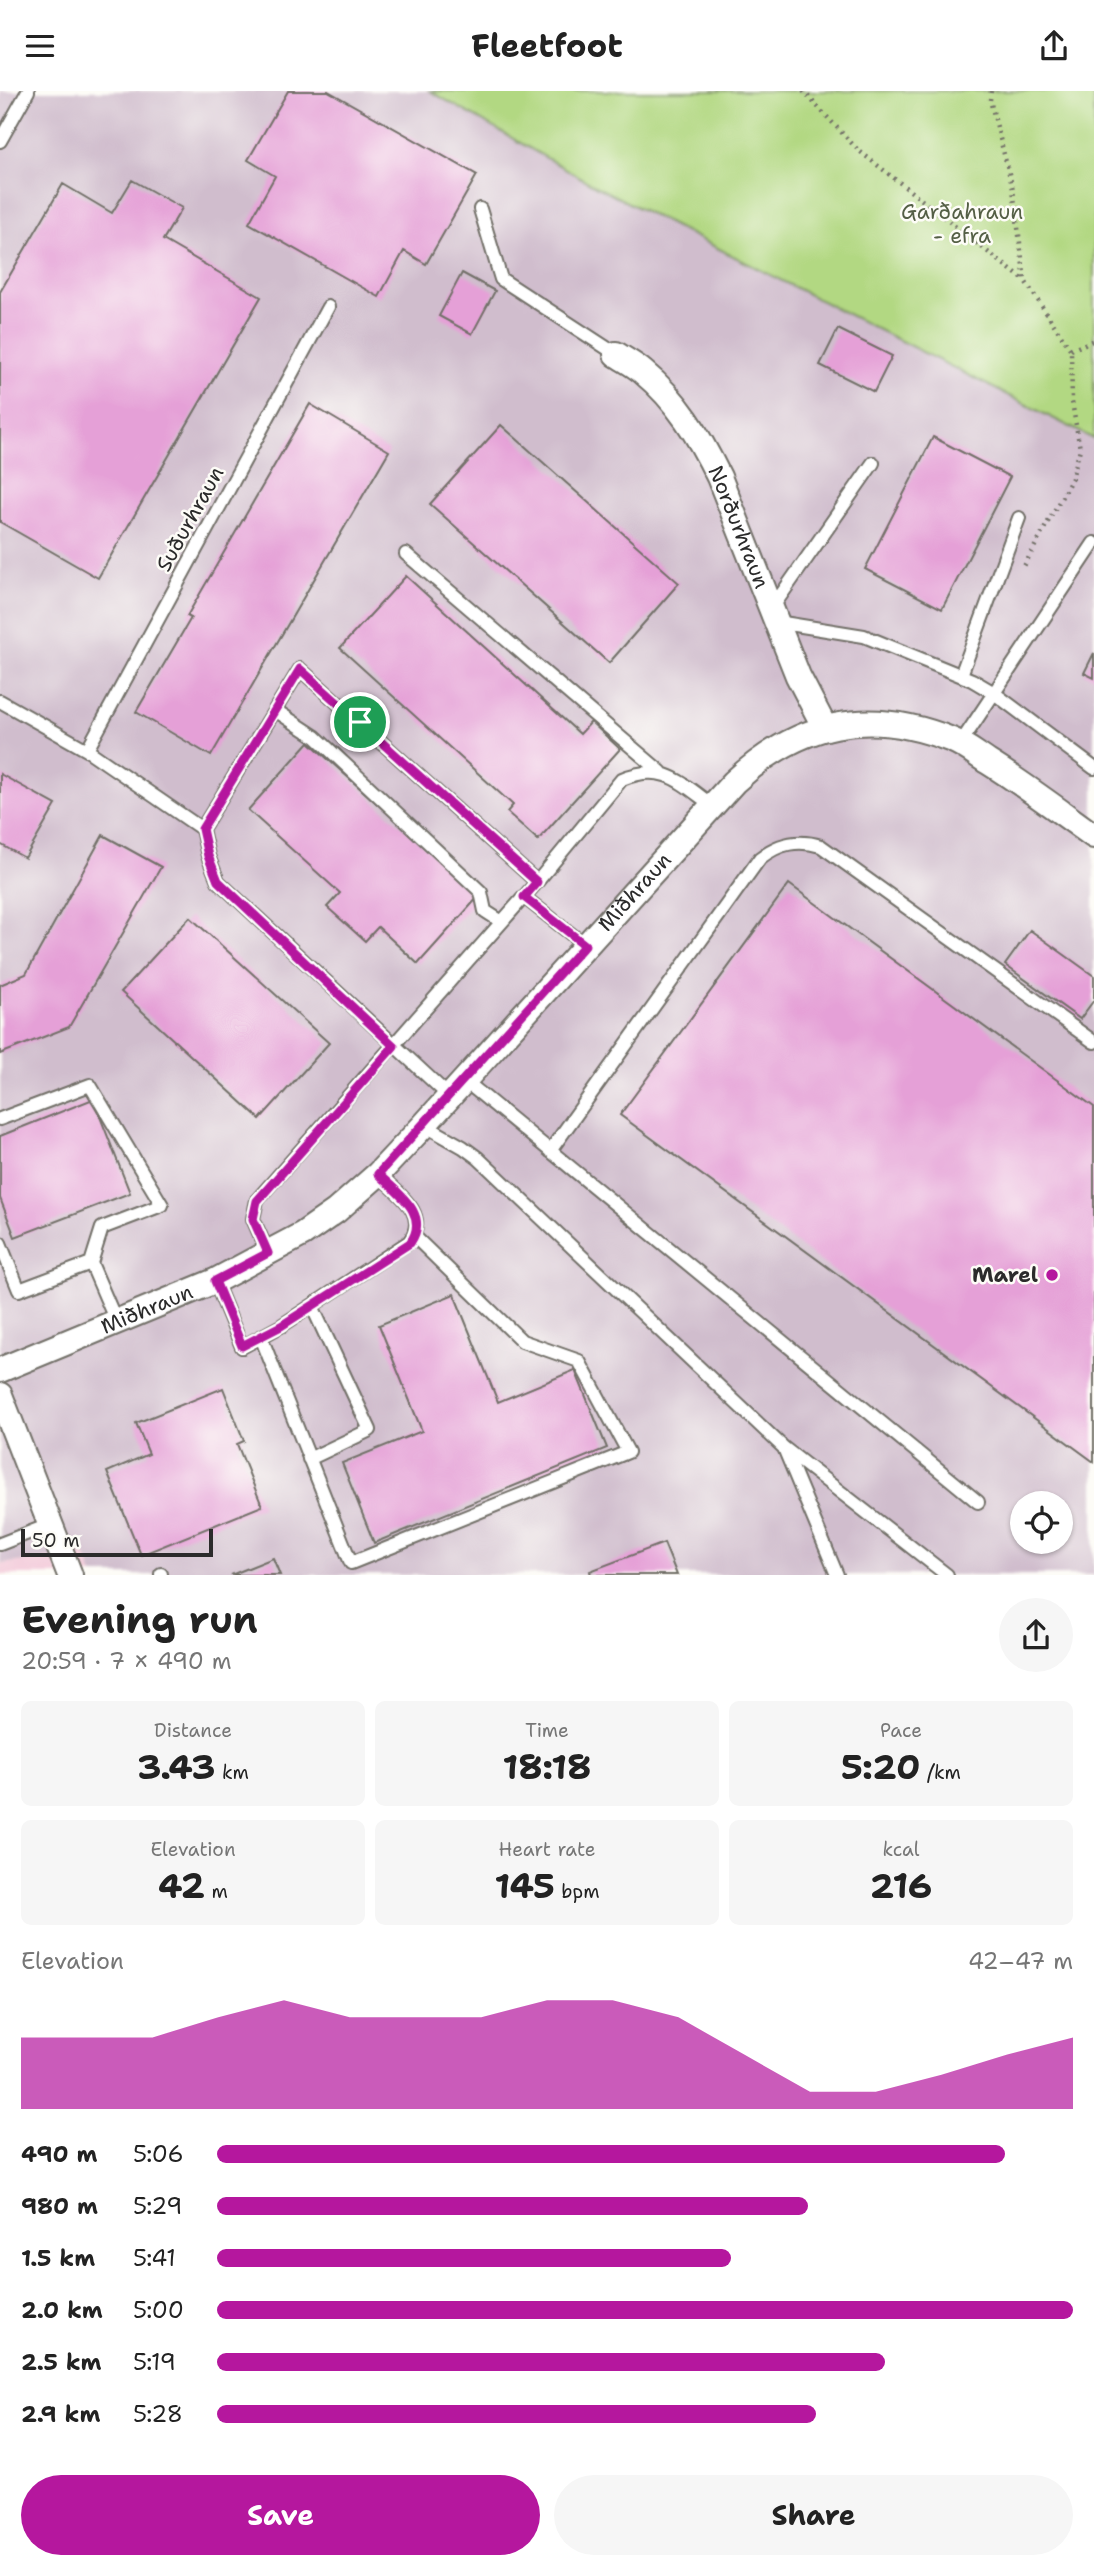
<!DOCTYPE html>
<html lang="en">
<head>
<meta charset="utf-8">
<style>
  body { margin:0; font-family:"Shantell Sans",sans-serif; background:#f6f6f6; color:#222; height:100vh; display:flex; flex-direction:column; font-size:26px; white-space:nowrap }
  * { box-sizing:border-box; margin:0 }
  p { font-size:23px; color:#767676 }
  .icon { flex:none; width:38px; height:38px; fill:none; stroke:currentColor; stroke-width:2; stroke-linecap:round; stroke-linejoin:round }
  .map { position:relative; height:1484px; overflow:hidden }
  .sheet { display:flex; flex-direction:column; background:#fff; flex:1 }
  .sheet>* { flex:none }
  .fabs { position:absolute; left:1010px; top:1400px; display:grid; gap:14px }
  .fabs a { display:grid; place-items:center; width:63px; height:63px; border-radius:50%; background:#fff; box-shadow:0 2px 5px #0004; font-size:35px }
  .scale { position:absolute; left:21px; bottom:18px; width:192px; box-sizing:border-box; padding-left:7px; border:4px solid #2b2b2b; border-top:0; font-size:19px; line-height:24px; white-space:nowrap; color:#2b2b2b; -webkit-text-stroke:5px #fdfcf7; paint-order:stroke }
  .pin { position:absolute; display:grid; place-items:center; width:60px; height:60px; color:#fff; margin:-30px; border:4px solid #fff; border-radius:50%; box-shadow:0 2px 7px #0007 }
  .round { display:grid; place-items:center; flex:none; width:74px; height:74px; border-radius:37px; background:#f6f6f6 }
  .headline { display:flex; align-items:center; justify-content:space-between; height:119px; padding:0 21px }
  h1 { font-size:38px; font-weight:700; line-height:52px }
  .stats { display:grid; grid-template-columns:repeat(3,1fr); gap:10px; height:119px; padding:7px 21px }
  .stats div { display:grid; align-content:center; border-radius:10px; background:#f6f6f6; text-align:center }
  .stats b { font-size:35px; font-weight:700 }
  .stats small { font-size:19px; font-weight:400 }
  .stats p { font-size:19px }
  .chart { height:196px; padding:14px 21px }
  .chart p { display:flex; justify-content:space-between }
  .chart svg { width:100%; height:126px; margin-top:7px; fill:#b5179e; opacity:.7 }
  .action { display:flex; gap:14px; margin-top:auto; padding:14px 21px }
  .action a { flex:1; height:80px; border-radius:42px; background:#b5179e; color:#fff; font-size:28px; font-weight:700; line-height:80px; text-align:center }
  .action a+a { background:#f6f6f6; color:#222 }
  ul { padding:0 21px; list-style:none; font-size:23px }
  li { display:grid; grid-template-columns:112px 84px 1fr; align-items:center; height:52px }
  li i { height:18px; border-radius:9px; background:#b5179e }
  header { display:flex; justify-content:space-between; align-items:center; height:91px; padding:0 21px; background:#fff; font-size:32px; font-weight:700 }
  .map>svg:first-child { display:block }
  .built { fill:#f4cfdd }
  .industrial { fill:#d0bdcd; fill-rule:evenodd }
  .green { fill:#b2d882; stroke:#6e8256; stroke-width:2 }
  .building { fill:#e5a0d7 }
  .lines { fill:none; stroke-linecap:round; stroke-linejoin:round }
  .lane-casing { stroke:#726f68; stroke-width:16 }
  .street-casing { stroke:#726f68; stroke-width:28 }
  .path { stroke:#726f68; stroke-width:4.5; stroke-dasharray:2 5; stroke-linecap:butt }
  .lane { stroke:#fff; stroke-width:12 }
  .street { stroke:#fff; stroke-width:24 }
  .route-casing { stroke:#fff; stroke-width:14 }
  .route { stroke:#b5179e; stroke-width:9 }
  .poi-dot { fill:#b5179e; stroke:#fdfcf7; stroke-width:2.5 }
  .labels { text-anchor:middle; dominant-baseline:central; stroke-width:5; stroke-linejoin:round; paint-order:stroke }
  .park-label { font-size:21px; fill:#545f45; stroke:#fdfcf7 }
  .street-label { font-size:21px; fill:#2b2b2b; stroke:#fdfcf7 }
  .poi-label { font-size:21px; font-weight:bold; fill:#2b2b2b; stroke:#fdfcf7; text-anchor:end }
</style>
</head>
<body>
<header><svg class="icon" aria-label="menu" viewBox="0 0 24 24"><path d="M4 6h16M4 12h16M4 18h16"/></svg>Fleetfoot<svg class="icon" aria-label="share" viewBox="0 0 24 24"><path d="M12 15V3M7 8l5-5 5 5M5 13v7h14v-7"/></svg></header>
<div class="map">
<svg width="1094" height="1484" viewBox="0 0 1094 1484">
  <rect width="100%" height="100%" fill="#fdfcf7"/>
  <filter id="ink" filterUnits="userSpaceOnUse"><feTurbulence type="fractalNoise" baseFrequency=".0143" numOctaves="2"/><feDisplacementMap in="SourceGraphic" scale="14" xChannelSelector="R" yChannelSelector="G"/><feConvolveMatrix kernelMatrix="1 2 1 2 8 2 1 2 1" color-interpolation-filters="sRGB"/></filter>
  <filter id="wash" filterUnits="userSpaceOnUse"><feTurbulence type="fractalNoise" baseFrequency=".00686" numOctaves="4" result="noise"/><feDisplacementMap in="SourceGraphic" scale="28" xChannelSelector="R" yChannelSelector="G"/><feGaussianBlur stdDeviation="1.57" result="paint"/><feColorMatrix in="noise" values="0 0 0 0 0 0 0 0 0 0 0 0 0 0 0 0 0 1.4 0 .05"/><feComposite in="paint" operator="in"/></filter>
  <g filter="url(#wash)">
    <rect width="100%" height="100%" fill="#f5edd9"/>
    <path class="built" d="M85,1463l8,21h-93v-11z"/>
    <path class="industrial" d="M0,0h475l122,96 497,252v1136h-1001l-8,-21 -85,10zM1022,1412h38v39h-38z"/>
    <path class="green" d="M430,0h664v348l-497,-252z"/>
    <g id="blocks">
      <path class="building" d="M288,0h40l149,84 -51,89 -22,-13 -25,46 -130,-74 26,-47 -27,-16z
        M132,89l50,28 -19,32 98,57 -163,281 -98,-56v-230l63,-108 49,29z
        M462,182l33,18 -23,43 -33,-18z
        M838,238l54,27 -18,36 -54,-27z
        M310,313l79,47 -178,305 -75,-44 55,-94 -4,-2z
        M501,334l178,158 -70,80 -179,-159z
        M933,346l77,40 -68,132 -77,-40z
        M406,485l174,158 11,-12 29,27 -82,91 -31,-28 6,-7 -173,-157z
        M1094,562v25l-10,-5z
        M309,651l170,154 -61,68 -40,-37 -13,14 -38,-34 13,-14 -92,-83z
        M0,683l56,31 -31,53 -25,-14z
        M103,744l58,32 -92,160 -69,27v-69l26,-11z
        M789,793l305,223v355l-474,-347z
        M190,826l139,126 -69,76 -139,-127z
        M1030,839l64,46v24l-14,19 -75,-54z
        M93,1008l37,94 -115,44 -15,-39v-62z
        M454,1203l44,108 77,-32 32,78 -233,95 -32,-80 80,-32 -43,-106z
        M223,1297l21,53 -7,3 25,62 -121,49 -34,-83 42,-18 -13,-31z
        M664,1452l13,32h-86l-1,-4z
        M273,1467l7,17h-49z"/>
    </g>
  </g>
  <g filter="url(#ink)">
    <use href="#blocks" fill-opacity="0" stroke="#726f68" stroke-width="2"/>
    <g class="lines">
      <g class="lane-casing">
        <path id="lane" d="M0,50l28,-50
          M480,118l21,70 115,75
          M406,463l255,218
          M772,517l101,-145
          M777,531l87,14 108,44 22,13 100,75
          M961,584l58,-157
          M0,610l87,49 115,79 6,27 10,25 231,215
          M275,619l41,27 165,155 4,19 17,11
          M960,653l134,-201
          M87,659l241,-443
          M202,738l98,-160 237,213 85,-103c41,-17 58,3 91,27
          M524,806l61,48
          M464,989l514,422
          M0,1028l90,-34 72,120 -60,23 -11,35 25,58
          M424,1034l39,22 15,11 306,290 53,127
          M550,1060l210,-293c19,-15 38,-19 61,-12l273,196
          M0,1152l19,47 72,-27
          M268,1162l-15,-34 4,-19 280,-318
          M215,1190l27,66 39,-21 128,-84c22,-28 -12,-49 -31,-68
          M261,1246l90,226 277,-111 -49,-91 -57,-20 -108,-105
          M784,1357l163,127
          M309,1368l61,-29 -58,-124
          M0,1453l49,-19
          M161,1483v1"/>
      </g>
      <g class="street-casing">
        <g id="street">
          <path id="s1" d="M616,263c9,6 19,11 27,18 35,29 56,64 76,105l79,199 27,52"/>
          <path id="s2" d="M0,1279l215,-89 88,-47 33,-23 42,-37 46,-49 310,-343c65,-60 134,-76 218,-42 13,5 25,15 36,22 37,23 71,49 106,74"/>
          <path d="M0,1304l70,180"/>
        </g>
      </g>
      <path class="path" d="M803,0l55,59 167,131
        M991,0l-1,9 23,89 12,92 46,69 1,52 8,47 -8,29 -49,90
        M1071,259l23,-10"/>
      <use href="#lane" class="lane"/>
      <use href="#street" class="street"/>
    </g>
  </g>
  <g class="lines" filter="url(#ink)">
    <g class="route-casing">
      <path id="route" d="M300,578l237,213 -13,15 61,48 -207,229c19,19 53,40 32,69l-129,83 -39,20 -27,-65 53,-28 -15,-34 4,-18 137,-155 -176,-165 -10,-25 -6,-27z"/>
    </g>
    <use href="#route" class="route"/>
  </g>
  <circle class="poi-dot" cx="1052" cy="1184" r="7"/>
  <g class="labels">
    <g class="park-label">
      <text x="962" y="121">Garðahraun<tspan x="962" dy="24">- efra</tspan></text>
    </g>
    <g class="street-label">
      <text transform="translate(190 428) rotate(-61)">Suðurhraun</text>
      <text stroke="none"><textPath href="#s1" startOffset="217">Norðurhraun</textPath></text>
      <text stroke="none"><textPath href="#s2" startOffset="810">Miðhraun</textPath></text>
      <text stroke="none"><textPath href="#s2" startOffset="159">Miðhraun</textPath></text>
    </g>
    <g class="poi-label">
      <text x="1038" y="1184">Marel</text>
    </g>
  </g>
</svg>
<div class="fabs">
<a><svg class="icon" aria-label="locate" viewBox="0 0 24 24"><circle cx="12" cy="12" r="6"/><path d="M12 2v4M12 18v4M2 12h4M18 12h4"/></svg></a>
</div>
<div class="scale">50 m</div>
<div class="pin" style="left:360px;top:631px;background:#1e9e55"><svg class="icon" aria-label="arrive" viewBox="0 0 24 24"><path d="M6 21V4h12l-3 4 3 4H6"/></svg></div>
</div>
<section class="sheet">
<div class="headline"><div><h1>Evening run</h1><p>20:59 · 7 × 490 m</p></div><a class="round"><svg class="icon" aria-label="share" viewBox="0 0 24 24"><path d="M12 15V3M7 8l5-5 5 5M5 13v7h14v-7"/></svg></a></div>
<div class="stats">
<div><p>Distance</p><b>3.43<small> km</small></b></div>
<div><p>Time</p><b>18:18</b></div>
<div><p>Pace</p><b>5:20<small> /km</small></b></div>
</div>
<div class="stats">
<div><p>Elevation</p><b>42<small> m</small></b></div>
<div><p>Heart rate</p><b>145<small> bpm</small></b></div>
<div><p>kcal</p><b>216</b></div>
</div>
<div class="chart"><p><span>Elevation</span>42–47 m</p>
<svg viewBox="0 0 160 44" preserveAspectRatio="none"><path d="M0 44V19L10 19L20 19L30 12L40 6L50 12L60 12L70 12L80 6L90 6L100 12L110 25L120 38L130 38L140 32L150 25L160 19V44z"/></svg>
</div>
<ul>
<li><b>490 m</b>5:06<i style="width:92%"></i></li>
<li><b>980 m</b>5:29<i style="width:69%"></i></li>
<li><b>1.5 km</b>5:41<i style="width:60%"></i></li>
<li><b>2.0 km</b>5:00<i style="width:100%"></i></li>
<li><b>2.5 km</b>5:19<i style="width:78%"></i></li>
<li><b>2.9 km</b>5:28<i style="width:70%"></i></li>
</ul>
<div class="action"><a>Save</a><a>Share</a></div>
</section>
</body>
</html>
